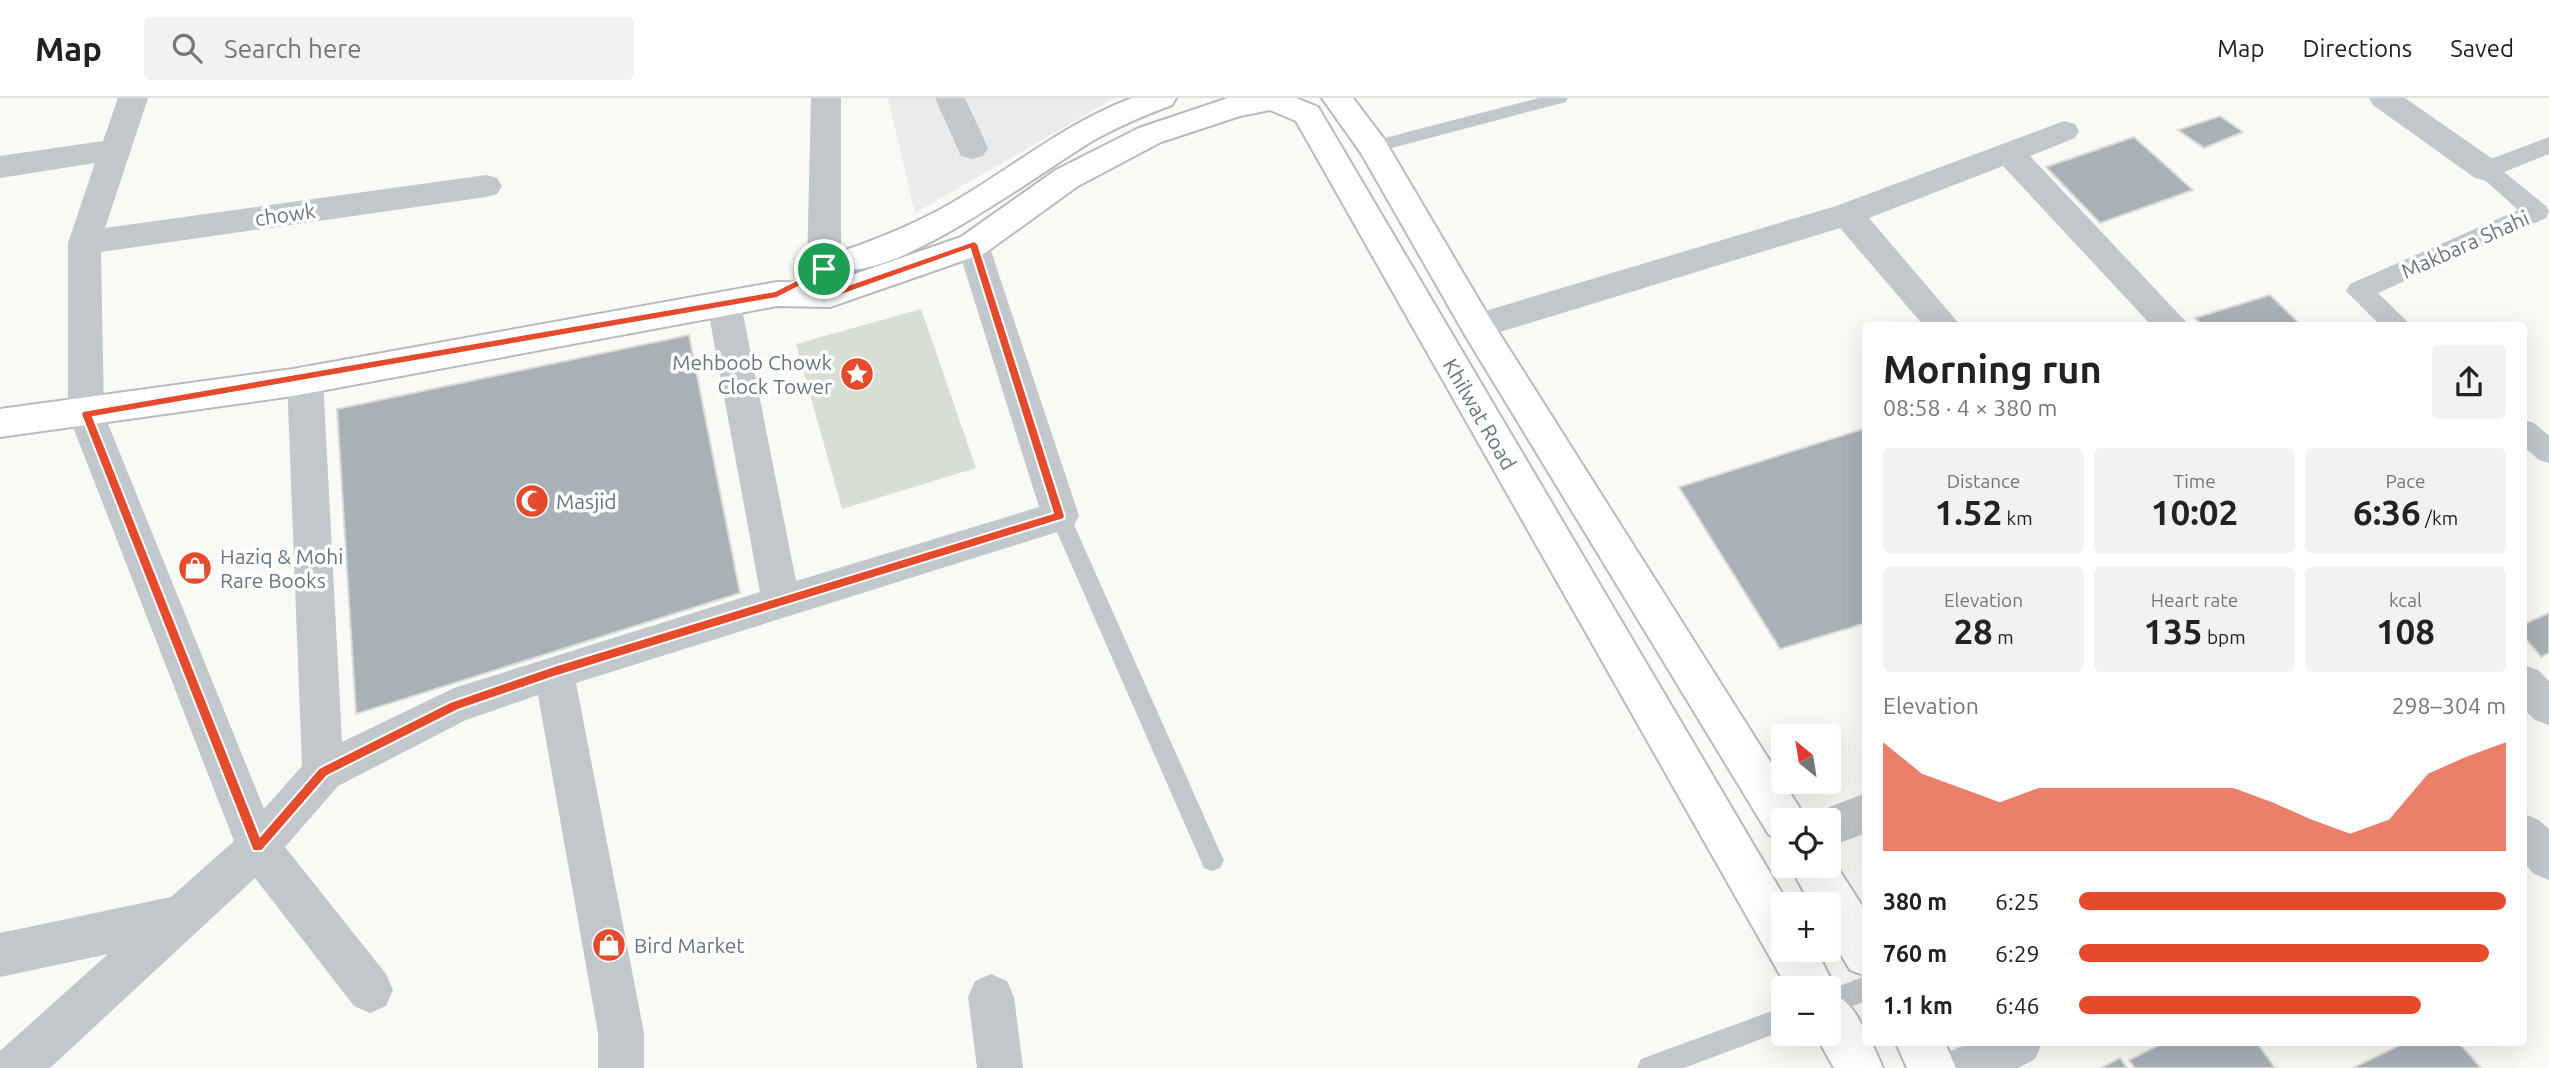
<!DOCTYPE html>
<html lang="en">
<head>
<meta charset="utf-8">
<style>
  body { margin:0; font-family:Ubuntu,sans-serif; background:#f2f2f2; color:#222; height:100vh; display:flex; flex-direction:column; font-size:26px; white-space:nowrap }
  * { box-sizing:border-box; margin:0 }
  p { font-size:23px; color:#767676 }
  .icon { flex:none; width:38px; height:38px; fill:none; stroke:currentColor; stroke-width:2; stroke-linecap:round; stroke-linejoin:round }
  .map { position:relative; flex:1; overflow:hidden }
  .sheet { position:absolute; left:1862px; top:224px; width:665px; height:724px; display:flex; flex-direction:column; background:#fff; border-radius:7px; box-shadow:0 7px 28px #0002 }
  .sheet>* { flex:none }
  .needle { width:46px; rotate:330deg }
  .controls { position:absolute; left:1771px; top:626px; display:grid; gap:14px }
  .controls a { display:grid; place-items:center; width:70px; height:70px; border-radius:7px; background:#fff; box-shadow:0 7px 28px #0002; font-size:35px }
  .pin { position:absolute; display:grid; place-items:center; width:60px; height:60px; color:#fff; margin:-30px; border:4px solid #fff; border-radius:50%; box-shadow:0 2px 7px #0007 }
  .round { display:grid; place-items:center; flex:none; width:74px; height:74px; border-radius:7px; background:#f2f2f2 }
  .overview { display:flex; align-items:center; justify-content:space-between; height:119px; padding:0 21px }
  h1 { font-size:38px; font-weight:700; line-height:52px }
  .metrics { display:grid; grid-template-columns:repeat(3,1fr); gap:10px; height:119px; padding:7px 21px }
  .metrics div { display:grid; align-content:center; border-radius:7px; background:#f2f2f2; text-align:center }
  .metrics b { font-size:35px; font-weight:700 }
  .metrics small { font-size:19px; font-weight:400 }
  .metrics p { font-size:19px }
  .chart { height:196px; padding:14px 21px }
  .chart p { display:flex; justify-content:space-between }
  .chart svg { width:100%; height:126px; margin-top:7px; fill:#e44a2b; opacity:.7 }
  ul { padding:0 21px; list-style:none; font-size:23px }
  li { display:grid; grid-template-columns:112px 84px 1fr; align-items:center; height:52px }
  li i { height:18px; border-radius:9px; background:#e44a2b }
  header { display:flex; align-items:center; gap:42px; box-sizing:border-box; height:98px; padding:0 35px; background:#fff; border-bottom:2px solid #e0e0e0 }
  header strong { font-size:33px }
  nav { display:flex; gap:38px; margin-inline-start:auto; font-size:24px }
  .search { width:490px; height:63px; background:#f2f2f2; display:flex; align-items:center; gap:18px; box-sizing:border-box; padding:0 24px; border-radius:7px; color:#767676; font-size:26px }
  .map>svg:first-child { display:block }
  .built { fill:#eaebea }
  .green { fill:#d9ded5 }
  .building { fill:#a7b1b6; stroke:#dbdbd9; stroke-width:2 }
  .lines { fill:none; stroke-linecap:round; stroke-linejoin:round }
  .primary-casing { stroke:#b6bbbf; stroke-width:4 }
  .service { fill:#c2c7cb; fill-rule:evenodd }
  .pedestrian { fill:#c2c7cb; fill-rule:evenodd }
  .minor { fill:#c2c7cb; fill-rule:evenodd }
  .primary { fill:#fff; fill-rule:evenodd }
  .route { fill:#e44a2b; stroke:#fff; stroke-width:2; fill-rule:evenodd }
  .labels { text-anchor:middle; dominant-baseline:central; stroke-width:7; stroke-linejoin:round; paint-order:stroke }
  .street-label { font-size:21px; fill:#647782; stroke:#fff }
  .poi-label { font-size:21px; fill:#647782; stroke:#fff; text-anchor:start }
</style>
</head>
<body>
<header>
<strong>Map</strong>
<div class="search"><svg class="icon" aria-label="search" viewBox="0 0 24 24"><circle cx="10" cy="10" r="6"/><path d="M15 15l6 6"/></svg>Search here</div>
<nav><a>Map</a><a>Directions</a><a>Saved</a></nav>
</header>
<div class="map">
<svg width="2549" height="970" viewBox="0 0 2549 970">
  <rect width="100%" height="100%" fill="#f9f9f6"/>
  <path class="built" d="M888,0h227l-200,115z"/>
  <path class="green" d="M921,211l55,159 -134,41 -46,-165z"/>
  <path class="building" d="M2220,18l23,16 -39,16 -26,-18z
    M2134,39l59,53 -93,33 -54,-56z
    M2270,197l32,31h-99l-8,-8z
    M689,237l51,258 -384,121 -19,-305z
    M1866,330v195l-86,26 -101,-162z
    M2549,515v40l-8,4 -17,-20v-13z
    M2163,945h94l18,25h-140l-6,-8z
    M2404,945h55l22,25h-128z
    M2120,960l7,10h-26z"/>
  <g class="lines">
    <g class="primary-casing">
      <path id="primary" d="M1132,0h44l-4,7c-27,10 -53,21 -78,35 -49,29 -202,144 -254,128l-4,-8 4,-8c38,-13 75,-28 110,-48 61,-35 115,-81 182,-106z
        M1228,0h68l22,9 471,798h-6v45h33l20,39 -2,5c16,7 32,31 32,49h6l11,25h-49l-19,-34h14v-45h-41l-492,-868 -26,-11 -30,6 -79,26 -83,44 -93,67 -155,54 -53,-1 -484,90 -293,41v-28l293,-40 484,-87 52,1 132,-46 95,-67 83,-42z
        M1322,0h31l31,41 105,178 310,490 6,14h-22v20l-14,-6 -304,-500 -104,-182z
        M1829,756l37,58v64l-16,-6 -21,-36v-29h-18l-21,-39h39z
        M1896,945h49l11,25h-49z"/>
    </g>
    <path class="service" d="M1539,0h29l-2,4 -193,51 -8,-6 8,-6z
      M1060,410l7,2 3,6 150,336 4,8 -4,8 -8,3 -8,-3 -154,-352 3,-6z
      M1866,878v25l-37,13v-24z
      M1783,909v24l-99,37h-47l4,-9z"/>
    <path class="pedestrian" d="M2549,39v17l-45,18 42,34 3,5 -3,7 -168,75 34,33h-31l-35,-35 4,-7 168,-74 -44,-40 3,-6z
      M2524,322l10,3 15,13v27l-10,-3 -15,-13z"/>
    <path class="minor" d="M118,0h30l-43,130 381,-53 11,3 5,8 -5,8 -11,3 -385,55 3,162 160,395 38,-43 -15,-387 6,-10 12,-4 12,4 6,10 19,363 112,-54 306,-96 -53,-288 5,-9 12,-4 12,4 5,9 55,277 243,-74 -82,-262 4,-8 12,-4 12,4 4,8 90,271 -6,11 -497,156 68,350v35h-46v-35l-60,-338 -72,25 -128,66 -53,61 101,127 7,16 -7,16 -16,7 -16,-7 -99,-128 -205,190h-50v-17l108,-97 -108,23v-44l171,-36 63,-56 -166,-427v-171l27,-80 -95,15v-22l103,-15z
      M811,0h30v171l6,26 -5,9 -12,3 -12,-3 -11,-35z
      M935,0h30l23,50 -5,8 -11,3 -11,-3z
      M2369,0h36l92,64 5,8 -5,8 -11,3 -11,-3 -102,-73z
      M2064,23l11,3 4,7 -4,7 -45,18 160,170h-38l-149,-160 -134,52 92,108h-37l-84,-98 -363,111 -12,-4 -5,-9 5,-9 371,-111z
      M2524,567l14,5 11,11v44l-14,-5 -11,-11z
      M1866,695v40l-37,14v-26h-19l4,-8z
      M2524,716l15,6 10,9v51l-15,-6 -10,-11z
      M991,876l16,7 7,16 9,71h-46l-9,-71 7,-16z
      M1969,945h73l-7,16 -17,9h-73l6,-17z"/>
    <use href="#primary" class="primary"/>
  </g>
  <path class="route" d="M974,143l4,3 87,272 -1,3 -510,158 -96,33 -131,66 -65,75h-9l-172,-437 2,-3 692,-120 49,-25 5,3 5,21zM970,151l83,264 -499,153 -104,36 -131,66 -59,68 -167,-419 684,-119 43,-22 5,19 5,4z"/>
  <defs>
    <g id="sight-disc" transform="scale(1.75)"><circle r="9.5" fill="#e44a2b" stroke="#fff"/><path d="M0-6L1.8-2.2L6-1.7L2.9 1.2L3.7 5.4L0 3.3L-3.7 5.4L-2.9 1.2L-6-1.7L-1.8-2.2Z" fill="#fff"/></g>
    <g id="mosque-disc" transform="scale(1.75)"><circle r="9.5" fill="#e44a2b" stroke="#fff"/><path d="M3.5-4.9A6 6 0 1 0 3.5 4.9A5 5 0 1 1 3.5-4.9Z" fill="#fff"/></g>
    <g id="shop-disc" transform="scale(1.75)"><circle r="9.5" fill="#e44a2b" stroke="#fff"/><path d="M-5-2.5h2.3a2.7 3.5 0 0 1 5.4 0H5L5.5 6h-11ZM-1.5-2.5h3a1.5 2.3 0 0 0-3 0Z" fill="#fff"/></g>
  </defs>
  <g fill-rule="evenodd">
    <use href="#sight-disc" x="857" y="276"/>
    <use href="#mosque-disc" x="532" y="403"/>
    <use href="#shop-disc" x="195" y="470"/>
    <use href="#shop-disc" x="609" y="847"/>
  </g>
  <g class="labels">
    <g class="street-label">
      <text transform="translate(285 116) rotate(-8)">chowk</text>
      <text transform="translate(2465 146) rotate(-24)">Makbara Shahi</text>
      <text transform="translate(1480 316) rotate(60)">Khilwat Road</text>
    </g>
    <g class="poi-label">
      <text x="832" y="264" text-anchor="end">Mehboob Chowk<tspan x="832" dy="24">Clock Tower</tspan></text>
      <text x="556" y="403">Masjid</text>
      <text x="220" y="458">Haziq &amp; Mohi<tspan x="220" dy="24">Rare Books</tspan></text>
      <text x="634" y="847">Bird Market</text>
    </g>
  </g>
</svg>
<div class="controls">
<a><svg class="needle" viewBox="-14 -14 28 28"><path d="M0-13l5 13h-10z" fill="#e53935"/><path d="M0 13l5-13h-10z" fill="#767676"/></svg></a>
<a><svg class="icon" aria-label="locate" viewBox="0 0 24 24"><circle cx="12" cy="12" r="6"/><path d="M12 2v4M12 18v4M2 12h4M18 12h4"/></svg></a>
<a>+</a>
<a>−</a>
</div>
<div class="pin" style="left:824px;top:171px;background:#1e9e55"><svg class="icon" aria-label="arrive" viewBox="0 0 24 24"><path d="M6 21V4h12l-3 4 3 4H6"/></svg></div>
<section class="sheet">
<div class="overview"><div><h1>Morning run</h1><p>08:58 · 4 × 380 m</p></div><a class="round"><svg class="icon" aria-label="share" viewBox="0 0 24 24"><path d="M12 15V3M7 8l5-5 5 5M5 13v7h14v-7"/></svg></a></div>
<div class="metrics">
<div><p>Distance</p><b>1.52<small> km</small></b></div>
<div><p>Time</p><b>10:02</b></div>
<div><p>Pace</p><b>6:36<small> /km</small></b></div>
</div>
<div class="metrics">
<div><p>Elevation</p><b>28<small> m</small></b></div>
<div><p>Heart rate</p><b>135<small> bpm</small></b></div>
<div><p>kcal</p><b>108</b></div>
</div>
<div class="chart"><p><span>Elevation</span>298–304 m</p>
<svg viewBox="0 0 160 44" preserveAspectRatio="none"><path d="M0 44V6L10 17L20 22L30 27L40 22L50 22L60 22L70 22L80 22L90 22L100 27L110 33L120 38L130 33L140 17L150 11L160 6V44z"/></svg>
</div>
<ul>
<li><b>380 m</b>6:25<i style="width:100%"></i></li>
<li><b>760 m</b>6:29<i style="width:96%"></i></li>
<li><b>1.1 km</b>6:46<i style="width:80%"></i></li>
</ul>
</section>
</div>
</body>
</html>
